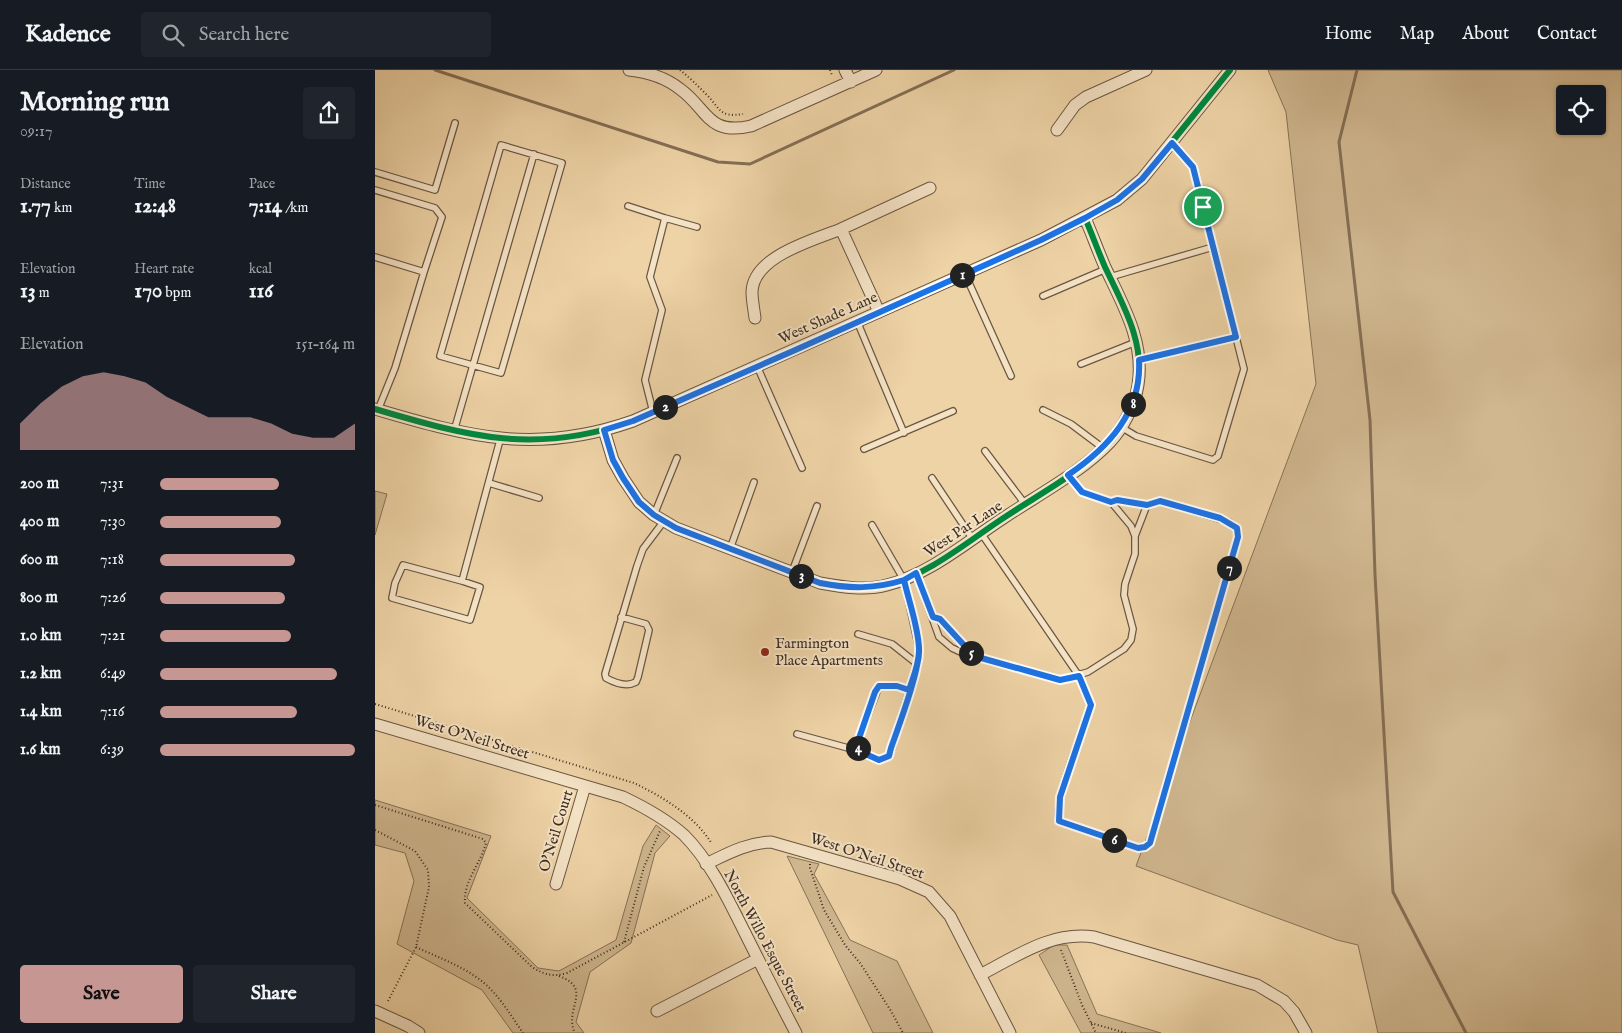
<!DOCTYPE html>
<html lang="en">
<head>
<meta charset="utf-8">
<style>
  body { margin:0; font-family:"IM FELL English",serif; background:#20242c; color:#f1f3f6; height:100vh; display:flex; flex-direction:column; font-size:19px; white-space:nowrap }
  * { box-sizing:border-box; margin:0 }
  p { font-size:16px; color:#9ea1a6 }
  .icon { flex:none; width:28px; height:28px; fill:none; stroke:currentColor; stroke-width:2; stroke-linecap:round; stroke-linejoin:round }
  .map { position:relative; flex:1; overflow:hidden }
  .details { display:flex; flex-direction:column; background:#171b24; width:375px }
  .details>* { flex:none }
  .controls { position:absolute; left:1181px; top:15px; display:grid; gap:10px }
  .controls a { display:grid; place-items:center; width:50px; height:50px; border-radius:5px; background:#171b24; box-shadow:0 1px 4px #0004; font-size:25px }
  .pin { position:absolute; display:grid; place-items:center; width:42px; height:42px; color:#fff; margin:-21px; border:2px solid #fff; border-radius:50%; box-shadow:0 1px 5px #0007 }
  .km { position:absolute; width:25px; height:25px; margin:-12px; border-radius:50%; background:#222; color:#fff; font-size:14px; line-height:25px; text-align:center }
  .round { display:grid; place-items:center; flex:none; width:52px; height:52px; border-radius:5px; background:#20242c }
  .overview { display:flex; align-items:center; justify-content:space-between; height:85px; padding:0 20px }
  h1 { font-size:28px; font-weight:700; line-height:38px }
  .figures { display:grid; grid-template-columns:repeat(3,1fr); gap:8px; height:85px; padding:5px 20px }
  .figures div { display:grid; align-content:center }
  .figures b { font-size:21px; font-weight:700 }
  .figures small { font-size:14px; font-weight:400 }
  .figures p { font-size:14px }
  .chart { height:140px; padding:10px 20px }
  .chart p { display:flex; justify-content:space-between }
  .chart svg { width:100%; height:90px; margin-top:5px; fill:#c59692; opacity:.7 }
  .cta { display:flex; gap:10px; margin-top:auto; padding:10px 20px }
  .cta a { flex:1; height:58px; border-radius:5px; background:#c59692; color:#111; font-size:20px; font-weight:700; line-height:58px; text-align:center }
  .cta a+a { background:#20242c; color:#f1f3f6 }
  ul { padding:0 20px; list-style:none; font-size:16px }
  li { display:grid; grid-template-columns:80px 60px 1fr; align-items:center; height:38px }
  li i { height:12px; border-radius:6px; background:#c59692 }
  header { display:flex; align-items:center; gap:30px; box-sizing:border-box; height:70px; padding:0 25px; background:#171b24; border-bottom:1px solid #363941 }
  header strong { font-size:24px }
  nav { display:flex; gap:28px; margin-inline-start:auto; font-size:18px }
  .search { width:350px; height:45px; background:#20242c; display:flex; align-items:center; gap:12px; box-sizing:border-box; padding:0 18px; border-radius:5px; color:#9ea1a6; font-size:19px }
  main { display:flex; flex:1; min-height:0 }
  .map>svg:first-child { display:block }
  .green { fill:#d0b78f; stroke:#877258; fill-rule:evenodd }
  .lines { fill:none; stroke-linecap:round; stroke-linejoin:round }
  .stream { stroke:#846f55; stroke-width:3 }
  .service-casing { stroke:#6a5642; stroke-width:8 }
  .minor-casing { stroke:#6a5642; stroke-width:13 }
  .path { stroke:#3e2d20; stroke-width:2; stroke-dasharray:1 2.5; stroke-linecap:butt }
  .service { stroke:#f4e2c5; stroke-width:5.5 }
  .minor { stroke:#f4e2c5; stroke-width:11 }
  .cycleway-casing { stroke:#f4e2c5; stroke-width:9 }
  .cycleway { stroke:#00873e; stroke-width:6 }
  .route-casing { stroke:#fff; stroke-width:10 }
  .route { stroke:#1a73e8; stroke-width:6 }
  .poi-dot { fill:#8f2418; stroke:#f4e2c5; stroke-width:2 }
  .labels { text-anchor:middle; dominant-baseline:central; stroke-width:4; stroke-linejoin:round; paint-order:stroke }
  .street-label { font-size:15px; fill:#3e2d20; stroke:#f4e2c5 }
  .poi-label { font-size:15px; fill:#3e2d20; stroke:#f4e2c5; text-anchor:start }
</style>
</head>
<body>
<header>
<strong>Kadence</strong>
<div class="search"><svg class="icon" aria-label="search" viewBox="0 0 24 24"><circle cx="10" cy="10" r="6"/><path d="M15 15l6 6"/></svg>Search here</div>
<nav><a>Home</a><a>Map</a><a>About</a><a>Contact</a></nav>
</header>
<main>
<section class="details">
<div class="overview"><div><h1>Morning run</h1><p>09:17</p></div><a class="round"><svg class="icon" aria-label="share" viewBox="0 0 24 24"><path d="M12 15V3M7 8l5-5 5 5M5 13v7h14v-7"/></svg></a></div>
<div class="figures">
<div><p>Distance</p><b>1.77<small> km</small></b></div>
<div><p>Time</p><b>12:48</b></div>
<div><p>Pace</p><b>7:14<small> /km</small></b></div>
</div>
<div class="figures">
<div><p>Elevation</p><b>13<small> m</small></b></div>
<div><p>Heart rate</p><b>170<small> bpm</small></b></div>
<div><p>kcal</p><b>116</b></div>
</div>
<div class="chart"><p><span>Elevation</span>151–164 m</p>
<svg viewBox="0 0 160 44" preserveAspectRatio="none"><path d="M0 44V31L10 21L20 13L30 8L40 6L50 8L60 11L70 18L80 23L90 28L100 28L110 28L120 31L130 36L140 38L150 38L160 31V44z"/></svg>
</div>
<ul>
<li><b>200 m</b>7:31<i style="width:61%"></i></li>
<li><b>400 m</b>7:30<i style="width:62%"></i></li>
<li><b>600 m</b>7:18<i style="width:69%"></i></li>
<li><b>800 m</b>7:26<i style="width:64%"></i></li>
<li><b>1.0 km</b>7:21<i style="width:67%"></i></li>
<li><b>1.2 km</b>6:49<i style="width:91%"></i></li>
<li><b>1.4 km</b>7:16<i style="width:70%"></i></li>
<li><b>1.6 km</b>6:39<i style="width:100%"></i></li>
</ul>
<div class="cta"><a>Save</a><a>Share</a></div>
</section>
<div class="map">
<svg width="1247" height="963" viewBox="0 0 1247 963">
  <rect width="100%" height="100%" fill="#eed3a6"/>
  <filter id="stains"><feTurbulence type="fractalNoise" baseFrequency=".004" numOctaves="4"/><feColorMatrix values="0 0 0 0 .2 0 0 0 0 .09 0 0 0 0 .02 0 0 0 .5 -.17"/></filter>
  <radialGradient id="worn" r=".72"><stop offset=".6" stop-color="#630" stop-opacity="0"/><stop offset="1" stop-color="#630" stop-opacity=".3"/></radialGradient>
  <path class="green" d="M893,0h354v963h-244l-20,-88 -21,-5 -201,-74 180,-482 -30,-272zM1190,24h32v32h-32z
    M0,421l12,3 -12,41z
    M0,730l116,36 -24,62 71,70 21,3 57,-31 27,-94 13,-21 14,11 -15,17 -24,90 -41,29 -14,50 8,11h-71l-31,-43 -85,-46 17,-63 -9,-28 -30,-8z
    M412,786l32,8 -5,10 36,66 47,21 36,72h-60z
    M679,875h13l30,69 64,19h-80l-42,-78z"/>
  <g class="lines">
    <path class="stream" d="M60,0l283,92 32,2 204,-94
      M982,0l-18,72 31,278 5,155 18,317 73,141"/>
    <g class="service-casing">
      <path id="service" d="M126,75l61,18 -61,210 -61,-17z
        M0,102l60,18 20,-67
        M0,120l60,18 7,9 -18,55 -49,-15
        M253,136l37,12 -15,59 12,33 -17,70 8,32
        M290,148l32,9
        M590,204l46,102
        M735,207l103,-30
        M668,226l63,-27
        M482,251l47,112
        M764,290l97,-23
        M706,294l55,-22
        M382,296l45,102
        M3,340l17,-42 29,-96
        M668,340l28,14 32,24
        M746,357l15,9 77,24 5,-4 26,-87 -51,-202 -21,-24
        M79,361l80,-277
        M489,379l89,-38
        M610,381l40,53
        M557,408l40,60
        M114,413l50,15
        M736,432l6,-2 30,5
        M279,445l23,-57
        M497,455l32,55 15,69 -5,26 -22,73 -3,7 -10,5 -20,-9 -2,-7 3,-8 19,-50h18l13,4
        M606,463l98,143 12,29c-8,26 -37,92 -32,116l79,27 7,-1 5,-4 88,-306 -1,-9 -8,-6 -69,-21 -13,4 -12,31
        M355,479l24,-67
        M417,502l25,-66
        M541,503l23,64 13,11 13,6 95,26 28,-8 36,-23 7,-9 2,-11 -9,-34 1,-11 10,-30v-18l-4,-10 -20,-24 -29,-10 -14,-17
        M87,511l18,6 -10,33 -78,-22 3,-15 8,-18 59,16 38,-141
        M246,547l25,7 3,6 -11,47 -2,5c-9,5 -21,1 -30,-4l-1,-4 32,-108 6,-17 21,-28
        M558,547l7,2 34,37
        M483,564l34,10 24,19
        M422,664l62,17"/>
    </g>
    <g class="minor-casing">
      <path id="minor" d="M254,0c19,2 36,7 51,19 28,20 27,47 71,37l125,-56
        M470,0l6,12
        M682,60l18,-25 11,-8 60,-27
        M504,242l-38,-83 89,-41
        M380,248c-1,-8 -3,-18 -3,-26 1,-36 62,-52 89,-63
        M0,339c95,28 161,46 258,12l408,-181 76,-40 25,-21 88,-109
        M229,360l9,30 10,18 16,24 15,13 22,13 144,55c22,4 45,8 67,2 43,-11 81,-44 118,-68 33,-22 78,-46 105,-75 13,-14 25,-37 28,-57 7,-43 -15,-80 -33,-118 -7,-16 -13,-33 -20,-49
        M0,654l248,73c21,10 43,22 61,38 26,26 44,64 60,96 17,34 34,68 52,102
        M331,794c21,-10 40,-21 65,-22l129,37 29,13 21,24 60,117
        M181,814l29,-98
        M605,905c37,-19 71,-44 114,-38l163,48 27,16 10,11 12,21
        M0,941l33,15 11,7
        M282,941l101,-52"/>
    </g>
    <path class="path" d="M305,0c9,7 18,16 27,25 13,13 12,23 36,19
      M455,0l2,5
      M0,634l259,79c29,14 61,33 78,61
      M0,735l108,34 3,4c-5,20 -23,39 -21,60l67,64c13,8 21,10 35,6l145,-78
      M0,760l40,21 13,19 1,17 -13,60 -28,54
      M435,794v4l14,42 21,35 15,18 31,48 12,22
      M249,872l20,-75 16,-36
      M41,877c21,10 44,18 63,32 18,13 31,35 44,54
      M686,880l21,55 14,28
      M184,906c35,13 4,33 16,57
      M716,953l35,10"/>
    <use href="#service" class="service"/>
    <use href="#minor" class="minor"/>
    <g class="cycleway-casing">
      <path id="cycleway" d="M0,339c95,28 161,46 258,12l408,-181 76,-40 25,-21 88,-109
        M229,360l9,30 10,18 16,24 15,13 22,13 144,55c22,4 45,8 67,2 43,-11 81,-44 118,-68 33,-22 78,-46 105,-75 13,-14 25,-37 28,-57 7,-43 -15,-80 -33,-118 -7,-16 -13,-33 -20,-49"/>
    </g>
    <use href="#cycleway" class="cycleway"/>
  </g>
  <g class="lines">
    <g class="route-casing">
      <path id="route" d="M828,137l-10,-40 -21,-24 -30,36 -25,21 -32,18 -44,22 -248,111 -160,70 -29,9 9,30 10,18 16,24 15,13 22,13 144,55c30,6 55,6 84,-3 5,22 14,46 15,68 1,22 -20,77 -28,100l-2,8 -10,4 -20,-9 -2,-7 18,-52 4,-6h18l12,4c4,-12 11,-28 10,-42 -1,-22 -10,-46 -15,-68l12,-7 17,44 7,2 34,37 86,24 19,-4 12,29 -31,92 -1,24 79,27 7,-1 5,-4 88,-306 -1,-9 -17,-10 -60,-17 -13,4 -30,-5 -6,2 -29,-10 -14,-17c40,-27 74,-63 71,-115l97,-23 -33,-130"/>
    </g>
    <use href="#route" class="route"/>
  </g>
  <circle class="poi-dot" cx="390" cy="582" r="5"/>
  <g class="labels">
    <g class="street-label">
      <text transform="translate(453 248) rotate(-24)">West Shade Lane</text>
      <text transform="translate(588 459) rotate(-33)">West Par Lane</text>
      <text transform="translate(97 667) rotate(17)">West O'Neil Street</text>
      <text transform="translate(181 761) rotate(-73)">O'Neil Court</text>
      <text transform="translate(492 786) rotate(18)">West O'Neil Street</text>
      <text transform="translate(390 871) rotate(62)">North Willo Esque Street</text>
    </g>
    <g class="poi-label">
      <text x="400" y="573">Farmington<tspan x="400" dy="17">Place Apartments</tspan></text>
    </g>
  </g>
  <rect width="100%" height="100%" filter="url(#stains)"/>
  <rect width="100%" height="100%" fill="url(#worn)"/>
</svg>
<div class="controls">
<a><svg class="icon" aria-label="locate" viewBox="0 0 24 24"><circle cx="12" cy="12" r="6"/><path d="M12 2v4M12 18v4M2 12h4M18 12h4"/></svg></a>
</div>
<div class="pin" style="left:828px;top:137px;background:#1e9e55"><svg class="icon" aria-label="arrive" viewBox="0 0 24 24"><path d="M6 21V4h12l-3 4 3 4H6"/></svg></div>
<b class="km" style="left:587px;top:205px">1</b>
<b class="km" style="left:290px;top:337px">2</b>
<b class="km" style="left:426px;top:506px">3</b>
<b class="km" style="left:483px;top:678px">4</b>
<b class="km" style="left:596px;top:583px">5</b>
<b class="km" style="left:739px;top:770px">6</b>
<b class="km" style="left:854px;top:498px">7</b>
<b class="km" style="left:758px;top:334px">8</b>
</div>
</main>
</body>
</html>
